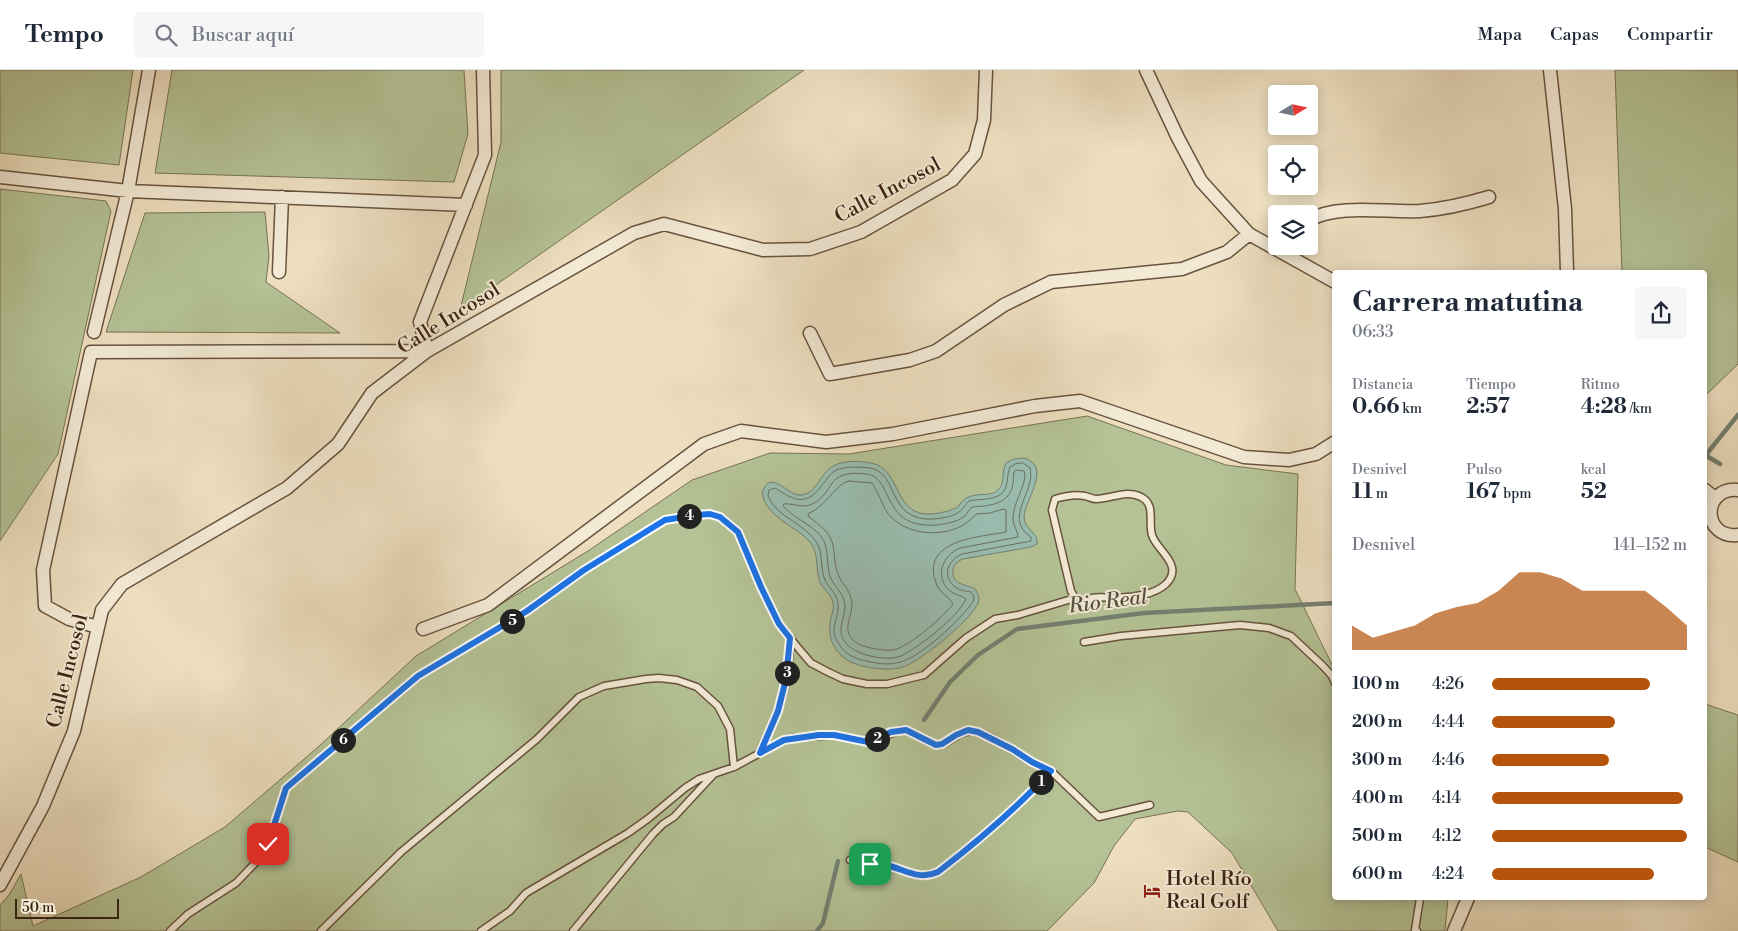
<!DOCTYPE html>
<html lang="es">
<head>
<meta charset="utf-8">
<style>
  body { margin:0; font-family:"Libre Bodoni",serif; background:#f6f6f7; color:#1f2937; height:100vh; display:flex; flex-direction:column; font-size:19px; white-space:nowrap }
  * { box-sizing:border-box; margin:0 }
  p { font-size:16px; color:#747a83 }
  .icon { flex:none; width:28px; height:28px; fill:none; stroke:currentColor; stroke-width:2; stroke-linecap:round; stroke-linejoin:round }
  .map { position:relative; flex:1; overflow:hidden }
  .side { position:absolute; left:1332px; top:200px; width:375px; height:630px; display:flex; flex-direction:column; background:#fff; border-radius:5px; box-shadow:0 2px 12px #0003 }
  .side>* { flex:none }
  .needle { width:32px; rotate:80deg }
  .buttons { position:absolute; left:1268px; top:15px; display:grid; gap:10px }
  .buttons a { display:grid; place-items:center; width:50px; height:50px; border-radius:5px; background:#fff; box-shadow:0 2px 12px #0003; font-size:25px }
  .scale { position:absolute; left:15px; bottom:12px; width:104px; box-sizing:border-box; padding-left:5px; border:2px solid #3c2412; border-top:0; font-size:14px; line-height:18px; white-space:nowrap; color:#3c2412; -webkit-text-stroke:4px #f3ead6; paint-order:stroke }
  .pin { position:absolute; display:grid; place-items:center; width:42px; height:42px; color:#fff; margin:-21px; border-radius:10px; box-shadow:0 2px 8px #0006 }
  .km { position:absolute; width:25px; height:25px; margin:-12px; border-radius:50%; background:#222; color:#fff; font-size:14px; line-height:25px; text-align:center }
  .round { display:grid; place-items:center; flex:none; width:52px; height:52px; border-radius:5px; background:#f6f6f7 }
  .overview { display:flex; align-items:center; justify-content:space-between; height:85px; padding:0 20px }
  h1 { font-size:28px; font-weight:700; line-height:38px }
  .figures { display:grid; grid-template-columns:repeat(3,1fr); gap:8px; height:85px; padding:5px 20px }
  .figures div { display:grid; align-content:center }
  .figures b { font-size:21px; font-weight:700 }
  .figures small { font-size:14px; font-weight:400 }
  .figures p { font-size:14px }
  .chart { height:140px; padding:10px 20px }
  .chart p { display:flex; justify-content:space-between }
  .chart svg { width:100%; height:90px; margin-top:5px; fill:#b45309; opacity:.7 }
  ul { padding:0 20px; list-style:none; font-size:16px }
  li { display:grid; grid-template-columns:80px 60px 1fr; align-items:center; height:38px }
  li i { height:12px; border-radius:6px; background:#b45309 }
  header { display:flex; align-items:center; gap:30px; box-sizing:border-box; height:70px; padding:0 25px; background:#fff; border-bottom:1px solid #e0e1e3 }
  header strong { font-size:24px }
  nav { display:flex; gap:28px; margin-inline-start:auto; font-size:18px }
  .search { width:350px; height:45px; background:#f6f6f7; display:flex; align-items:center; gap:12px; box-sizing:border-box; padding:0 18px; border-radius:5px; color:#747a83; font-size:19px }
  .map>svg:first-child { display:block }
  .green { fill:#b4c295; stroke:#787354 }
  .water { fill:#99bdb0; stroke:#748071 }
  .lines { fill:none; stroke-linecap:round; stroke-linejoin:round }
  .shore { stroke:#6a7061; stroke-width:1 }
  .stream { stroke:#748071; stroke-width:4.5 }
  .lane-casing { stroke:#68533e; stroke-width:9 }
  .street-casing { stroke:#68533e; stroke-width:15 }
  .lane { stroke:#f3ead6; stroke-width:6 }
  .street { stroke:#f3ead6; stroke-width:12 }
  .route-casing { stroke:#fff; stroke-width:10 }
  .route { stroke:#1a73e8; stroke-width:6 }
  .labels { text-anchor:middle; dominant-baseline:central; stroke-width:4; stroke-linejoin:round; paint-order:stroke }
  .street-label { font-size:20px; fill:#3c2412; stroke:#f3ead6 }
  .poi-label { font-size:20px; fill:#3c2412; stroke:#f3ead6; text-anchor:start }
  .water-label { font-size:21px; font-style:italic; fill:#585241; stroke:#f3ead6 }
</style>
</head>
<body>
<header>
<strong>Tempo</strong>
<div class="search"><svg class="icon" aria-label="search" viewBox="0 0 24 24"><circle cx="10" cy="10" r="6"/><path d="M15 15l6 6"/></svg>Buscar aquí</div>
<nav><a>Mapa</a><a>Capas</a><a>Compartir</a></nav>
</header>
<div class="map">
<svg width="1738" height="861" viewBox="0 0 1738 861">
  <rect width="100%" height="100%" fill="#eddfc0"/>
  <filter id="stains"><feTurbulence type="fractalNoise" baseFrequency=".004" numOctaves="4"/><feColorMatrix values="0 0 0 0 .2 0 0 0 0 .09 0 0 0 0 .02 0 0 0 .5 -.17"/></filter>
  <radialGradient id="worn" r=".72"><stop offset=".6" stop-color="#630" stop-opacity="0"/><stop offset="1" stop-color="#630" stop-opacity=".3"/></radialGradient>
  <path class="green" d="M0,0h133l-14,95 -119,-12z
    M172,0h292l4,64 -14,48 -299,-9z
    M501,0h303l-344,240 41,-168z
    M1615,0h123v294l-33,32v-124h-83z
    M0,119l106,12 5,10 -53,243 -58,87z
    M265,142l4,44 -3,26 74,51 -234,-1 39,-119z
    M1087,346l139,49 72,9 -3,115 40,82v227h113l-3,33h-167l-46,-78 -44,-41 -10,-1 -43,8 -21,27 -20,37 -47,48h-1047v-26l9,-10 12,-21 12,52 108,-49 84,-50 92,-79 99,-92 172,-105 104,-71 78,-27 79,1z
    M1705,634l33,11v147l-33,-15z"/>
  <path class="water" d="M1024,388c29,8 0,43 0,59 0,13 15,15 13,27l-6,3 -68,12c-5,2 -9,5 -10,11 -2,15 13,14 22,19 3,5 5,9 3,14 -7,17 -57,58 -75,64 -14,5 -46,1 -59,-9 -14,-12 -17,-26 -12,-44 1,-4 2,-7 1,-11 -1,-8 -8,-12 -12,-19 -6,-12 -2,-26 -8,-37 -9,-19 -46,-26 -51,-54 8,-25 24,1 37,2 17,1 21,-22 34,-29 11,-6 27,-5 38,-3 32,6 21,54 61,51 9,-1 18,-3 26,-7 13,-22 34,-4 43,-21 3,-6 1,-15 5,-23l8,-4z"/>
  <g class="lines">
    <path class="shore" d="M1023,393l7,5c5,20 -17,41 -9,58 2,5 6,8 10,11v4l-69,13c-12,5 -20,19 -10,30 5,6 13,7 19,8l3,5 -1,5c-13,18 -52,55 -73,60 -12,4 -26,1 -38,-2 -13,-3 -22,-11 -27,-23 -4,-11 5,-23 3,-34 -1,-9 -9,-15 -13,-23 -5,-11 -2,-27 -8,-37 -12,-20 -40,-25 -49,-47l1,-6 6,-2c20,13 31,19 48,-4 4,-4 7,-11 13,-14 9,-4 24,-3 34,-2 30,5 16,54 64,51 8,-1 18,-2 25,-7 5,-3 6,-8 10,-11 12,-3 31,1 37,-14 2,-6 1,-13 4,-20l5,-3z
      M1017,400l7,1 1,5c-2,15 -12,28 -12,43 0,7 5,12 5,18l-58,11c-17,7 -26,28 -11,42 5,5 12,5 17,9 -7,17 -48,49 -65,57 -15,6 -47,-1 -56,-14 -9,-12 0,-23 0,-37 -1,-11 -9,-17 -14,-26 -5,-12 -2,-26 -7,-38 -7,-14 -27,-21 -38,-32l-3,-3 1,-2c8,-1 17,4 26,1 28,-12 12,-36 57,-31 27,4 14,55 69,51 9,-1 22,-3 29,-9 3,-3 4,-7 7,-9 15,-1 35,-2 40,-19 2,-6 1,-11 2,-16z
      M849,411l23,2c8,11 10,25 19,34 22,22 66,21 85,-3l14,-1 13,-4 3,1v22c-25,5 -83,7 -71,48 4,15 15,16 18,24 -10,13 -40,39 -56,45 -9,3 -21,0 -30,-2 -8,-2 -14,-5 -18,-13 -4,-8 3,-20 3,-29 0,-14 -10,-20 -14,-31 -5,-12 -2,-26 -8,-37 -5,-9 -15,-15 -22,-21l1,-3c18,-7 27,-30 40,-32z"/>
    <path class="stream" d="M1705,385l15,9
      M1705,386l33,-41
      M924,650l26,-38 28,-27 39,-26 127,-16 191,-10
      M817,861l6,-8 15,-62"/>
    <g class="lane-casing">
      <path id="lane" d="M1084,572l37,-6 119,-11 29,3 22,8 32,30 9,10 3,7
        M759,683l19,-42 9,-32 4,-41
        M850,790c13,3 27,3 39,6 19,5 29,14 49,6 40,-31 79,-64 113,-101l48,46 51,-12
        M170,861l18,-17 48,-31 21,-22 11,-17 18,-56 132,-112 109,-65 57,-41 81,-50 30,-5 14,-1 11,3 8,6 10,9 23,55 18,37 20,25 12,14 17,9 15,7 24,5h20l37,-9 42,-37 29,-19 23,-4 57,-17 -4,-7 -19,-81 3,-11c10,-3 20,-5 30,-3 4,1 8,3 11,3 15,0 31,-10 45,-2 15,7 7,25 11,38 4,15 33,30 14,49 -13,12 -35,13 -51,14 -7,0 -16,-2 -23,0 -3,1 -7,3 -10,5
        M321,861l80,-79 136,-113 42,-42 25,-11 42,-7 13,-1 18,2 20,7 21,19 12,23 4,38
        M481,861l29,-20 16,-18 102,-60 21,-15 36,-30 14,-9 35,-12 50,-27 9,-2 41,-3 34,7 33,-12h5c6,3 26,14 31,15 12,1 21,-17 39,-13 16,3 40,21 54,29 7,4 14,7 21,10
        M573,861l80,-97 10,-10 11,-7 39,-42
        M1417,861l-2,-1 5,-32"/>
    </g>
    <g class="street-casing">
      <path id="street" d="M1146,0l32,68 23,43 48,53 86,48
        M1550,0l15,139 2,63
        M0,107l128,14 338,14
        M1309,150c30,-17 78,-7 111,-9 24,-2 46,-7 69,-14
        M279,202l3,-75
        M94,262l34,-141 21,-121
        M810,263l20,41 80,-14 26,-9 68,-46 47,-23 131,-13 45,-17 22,-18
        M1705,420l10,8
        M1738,420c-37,-3 -36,49 0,45
        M98,557l-29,-8 -24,-13 -2,-36 48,-218 336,-1 -7,-29 65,-167 -2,-85
        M423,559l65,-24 216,-161 37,-13 85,11 67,-8 142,-28 45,-5 164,56 45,3 27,-6 19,-12
        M0,815l43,-79 31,-75 28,-121 20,-26 165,-96 51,-44 34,-51 55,-42 207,-118 30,-9 99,26 47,-1 51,-17 91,-52 23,-26 9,-34 2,-50
        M1454,861l14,-33"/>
    </g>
    <use href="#lane" class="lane"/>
    <use href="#street" class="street"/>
  </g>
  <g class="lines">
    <g class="route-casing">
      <path id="route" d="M268,774l18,-56 132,-112 109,-65 57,-41 81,-50 31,-5 14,-1 10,3 18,15 23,55 18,37 11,14 -4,41 -8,32 -18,42 24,-13 35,-5h15l34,7 23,-10 15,-2 30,15 6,-1 14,-9 12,-5 10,2 34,17 20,13 19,9c-34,37 -73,70 -113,101 -18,8 -31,-1 -48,-6 -6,-2 -14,-2 -20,-2"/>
    </g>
    <use href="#route" class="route"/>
  </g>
  <defs>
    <g id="hotel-bare" transform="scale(1.35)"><path d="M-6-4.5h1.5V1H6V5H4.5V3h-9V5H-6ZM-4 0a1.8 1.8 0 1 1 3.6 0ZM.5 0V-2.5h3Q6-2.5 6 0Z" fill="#8f2418" stroke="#f3ead6" stroke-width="2.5" paint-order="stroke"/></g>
  </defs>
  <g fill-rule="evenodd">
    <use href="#hotel-bare" x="1152" y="821"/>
  </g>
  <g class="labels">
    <g class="street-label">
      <text transform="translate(888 121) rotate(-28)">Calle Incosol</text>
      <text transform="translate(449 249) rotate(-32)">Calle Incosol</text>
      <text transform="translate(68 601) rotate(-76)">Calle Incosol</text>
    </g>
    <g class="poi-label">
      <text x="1166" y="809">Hotel Río<tspan x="1166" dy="23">Real Golf</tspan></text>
    </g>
    <g class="water-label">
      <text transform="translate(1108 532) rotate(-7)">Rio Real</text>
    </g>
  </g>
  <rect width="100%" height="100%" filter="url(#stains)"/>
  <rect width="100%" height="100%" fill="url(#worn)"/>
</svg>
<div class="buttons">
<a><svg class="needle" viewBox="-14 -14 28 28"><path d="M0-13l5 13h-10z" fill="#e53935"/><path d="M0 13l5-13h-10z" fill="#747a83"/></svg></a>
<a><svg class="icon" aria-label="locate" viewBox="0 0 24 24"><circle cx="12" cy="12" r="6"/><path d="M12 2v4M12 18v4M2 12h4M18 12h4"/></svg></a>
<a><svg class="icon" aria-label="layers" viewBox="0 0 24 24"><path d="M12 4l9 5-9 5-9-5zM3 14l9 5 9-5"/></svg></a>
</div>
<div class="scale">50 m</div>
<div class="pin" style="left:870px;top:794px;background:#1e9e55"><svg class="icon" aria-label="arrive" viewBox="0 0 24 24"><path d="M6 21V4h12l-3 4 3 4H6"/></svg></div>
<div class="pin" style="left:268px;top:774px;background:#d93025"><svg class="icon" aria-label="check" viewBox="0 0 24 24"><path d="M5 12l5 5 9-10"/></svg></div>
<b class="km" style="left:1041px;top:712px">1</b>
<b class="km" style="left:877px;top:669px">2</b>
<b class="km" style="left:787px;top:603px">3</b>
<b class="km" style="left:689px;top:446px">4</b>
<b class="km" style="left:512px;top:551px">5</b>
<b class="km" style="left:343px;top:670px">6</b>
<section class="side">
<div class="overview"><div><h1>Carrera matutina</h1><p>06:33</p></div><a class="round"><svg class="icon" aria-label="share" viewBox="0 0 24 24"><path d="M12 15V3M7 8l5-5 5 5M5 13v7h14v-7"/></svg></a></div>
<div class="figures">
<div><p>Distancia</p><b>0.66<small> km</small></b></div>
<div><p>Tiempo</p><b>2:57</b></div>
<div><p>Ritmo</p><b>4:28<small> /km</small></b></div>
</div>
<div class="figures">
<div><p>Desnivel</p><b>11<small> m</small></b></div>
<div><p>Pulso</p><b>167<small> bpm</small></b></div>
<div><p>kcal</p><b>52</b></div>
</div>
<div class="chart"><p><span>Desnivel</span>141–152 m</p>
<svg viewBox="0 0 160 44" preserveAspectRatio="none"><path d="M0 44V32L10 38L20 35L30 32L40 26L50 23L60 21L70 15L80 6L90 6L100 9L110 15L120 15L130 15L140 15L150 23L160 32V44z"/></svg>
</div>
<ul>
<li><b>100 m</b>4:26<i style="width:81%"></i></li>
<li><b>200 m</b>4:44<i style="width:63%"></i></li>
<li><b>300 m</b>4:46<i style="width:60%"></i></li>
<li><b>400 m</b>4:14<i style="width:98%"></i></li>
<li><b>500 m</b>4:12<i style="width:100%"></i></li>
<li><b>600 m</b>4:24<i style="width:83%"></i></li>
</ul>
</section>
</div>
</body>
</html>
